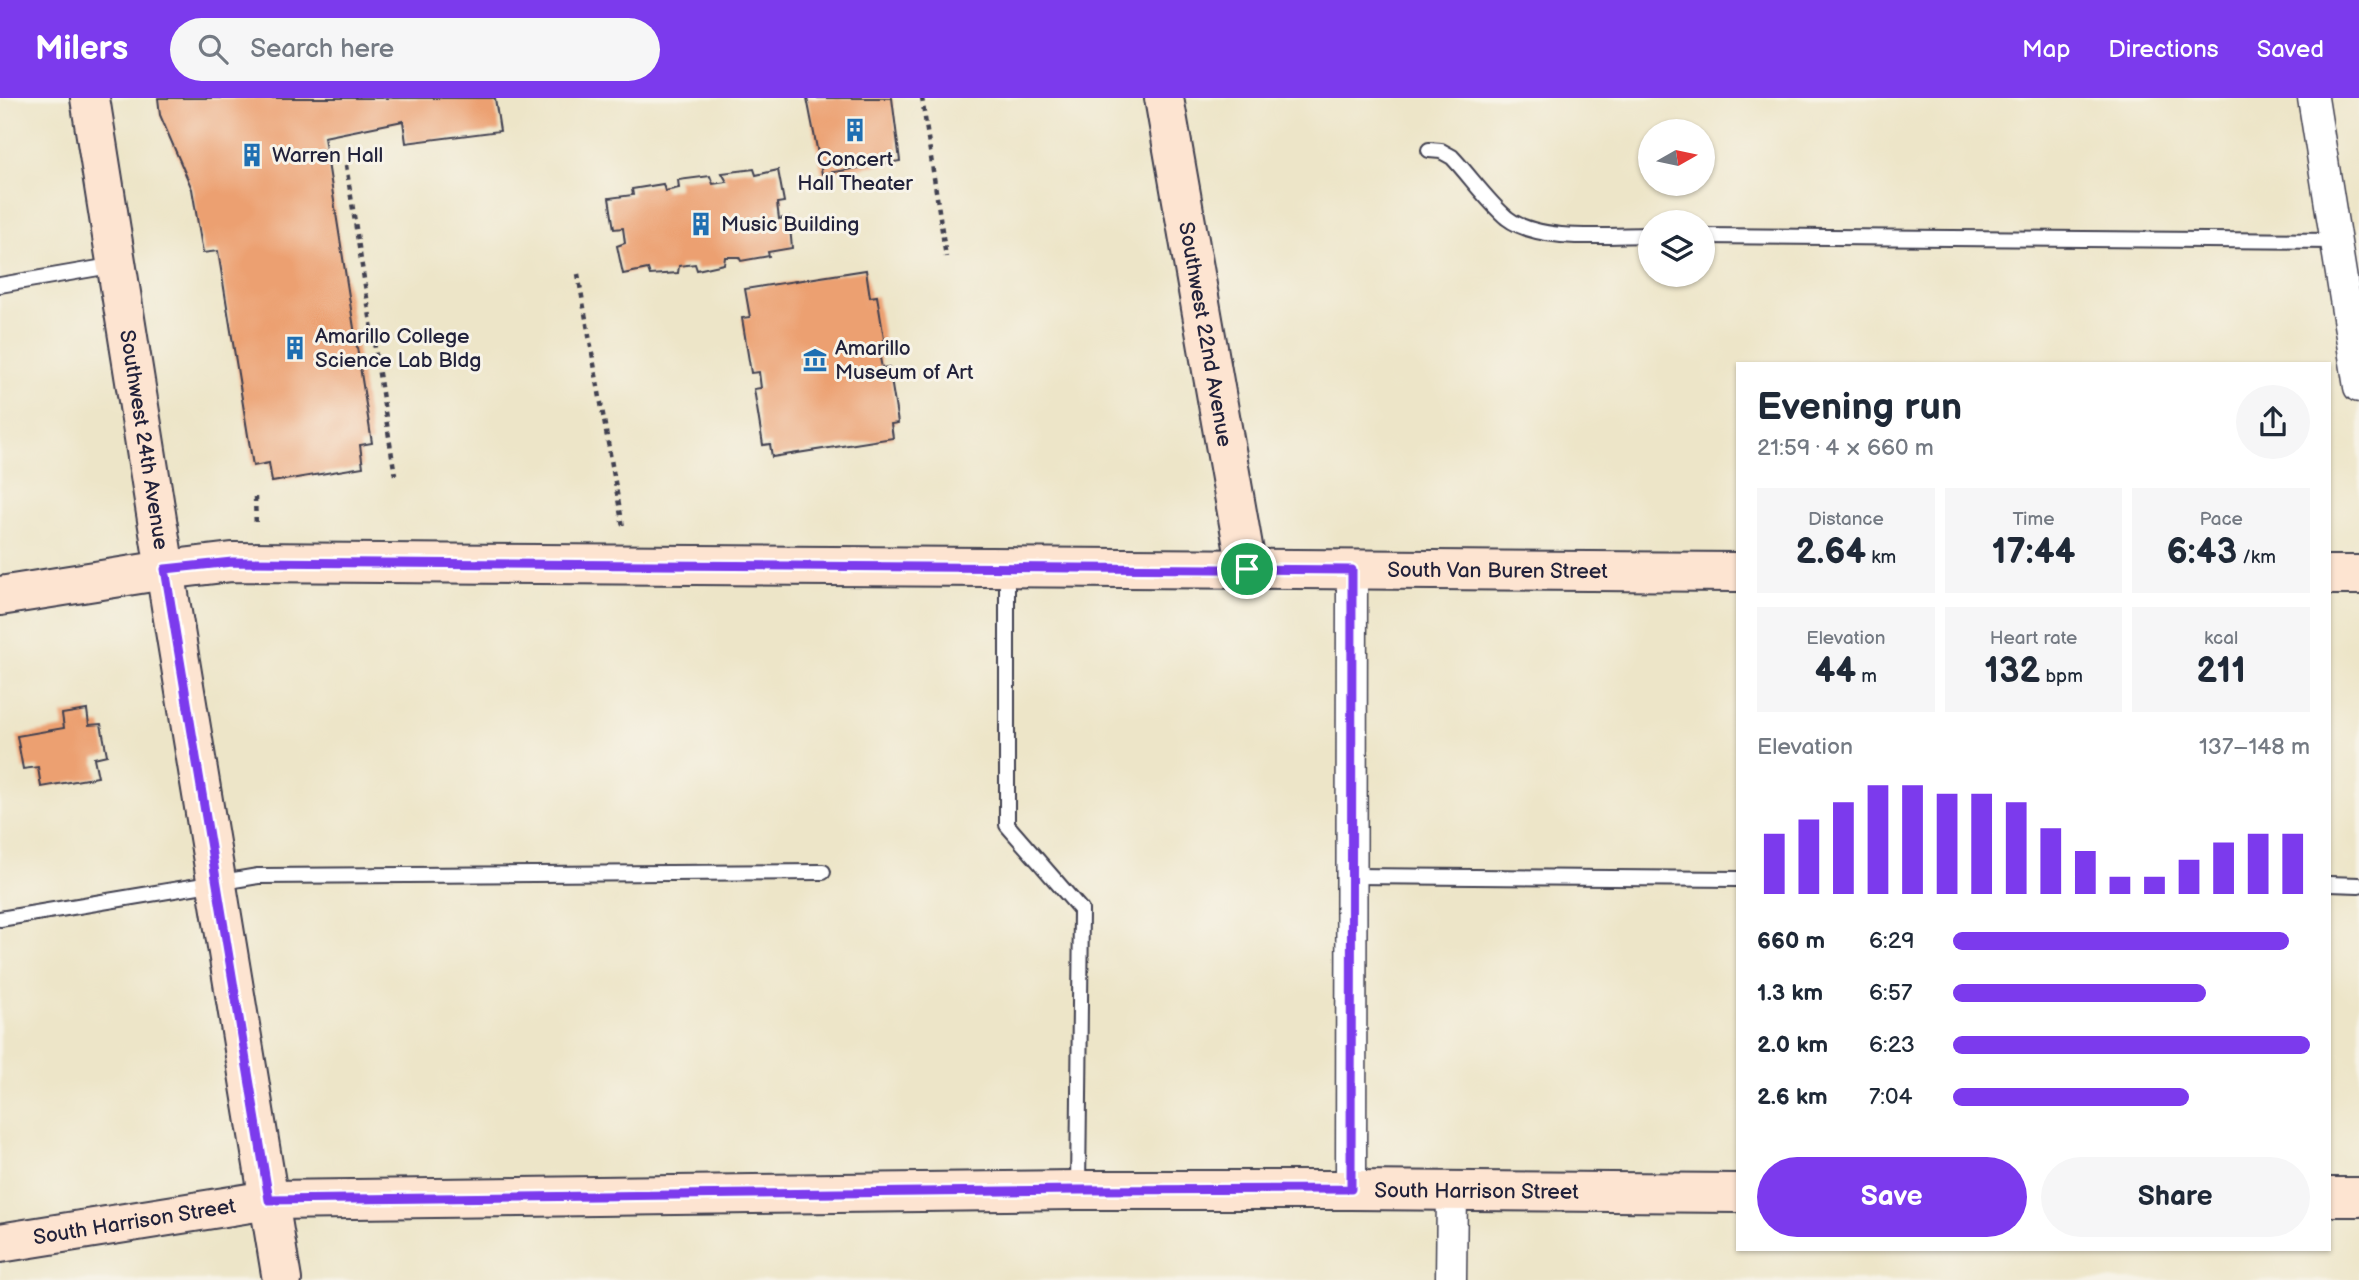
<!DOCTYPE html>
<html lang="en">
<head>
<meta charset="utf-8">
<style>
  body { margin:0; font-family:"Balsamiq Sans",sans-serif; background:#f6f6f7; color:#1f2937; height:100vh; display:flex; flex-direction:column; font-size:26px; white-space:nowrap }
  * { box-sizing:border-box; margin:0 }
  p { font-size:23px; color:#747a83 }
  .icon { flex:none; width:38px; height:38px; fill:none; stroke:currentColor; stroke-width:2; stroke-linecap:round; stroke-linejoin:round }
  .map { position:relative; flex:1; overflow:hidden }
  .panel { position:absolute; left:1736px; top:264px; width:595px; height:889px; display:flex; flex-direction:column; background:#fff; border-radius:0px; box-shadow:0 2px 5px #0004 }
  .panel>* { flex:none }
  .needle { width:46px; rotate:81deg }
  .fabs { position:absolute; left:1638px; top:21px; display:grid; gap:14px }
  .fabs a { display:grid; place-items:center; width:77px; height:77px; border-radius:50%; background:#fff; box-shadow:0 2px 5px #0004; font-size:35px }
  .pin { position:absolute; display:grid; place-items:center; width:60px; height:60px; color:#fff; margin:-30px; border:4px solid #fff; border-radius:50%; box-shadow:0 2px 7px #0007 }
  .round { display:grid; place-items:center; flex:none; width:74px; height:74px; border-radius:37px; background:#f6f6f7 }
  .head { display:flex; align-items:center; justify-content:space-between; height:119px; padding:0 21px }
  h1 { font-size:38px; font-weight:600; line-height:52px }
  .metrics { display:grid; grid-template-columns:repeat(3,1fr); gap:10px; height:119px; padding:7px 21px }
  .metrics div { display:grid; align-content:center; border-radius:0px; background:#f6f6f7; text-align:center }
  .metrics b { font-size:35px; font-weight:600 }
  .metrics small { font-size:19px; font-weight:400 }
  .metrics p { font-size:19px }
  .chart { height:196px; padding:14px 21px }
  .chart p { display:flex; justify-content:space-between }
  .chart svg { width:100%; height:126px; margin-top:7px; stroke:#7c3aed; stroke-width:6 }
  .button { display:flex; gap:14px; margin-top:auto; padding:14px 21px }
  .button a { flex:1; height:80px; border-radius:42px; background:#7c3aed; color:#fff; font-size:28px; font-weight:600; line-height:80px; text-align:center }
  .button a+a { background:#f6f6f7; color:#1f2937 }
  ul { padding:0 21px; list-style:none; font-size:23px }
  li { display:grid; grid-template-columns:112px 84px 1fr; align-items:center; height:52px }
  li i { height:18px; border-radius:9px; background:#7c3aed }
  header { display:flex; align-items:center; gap:42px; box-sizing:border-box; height:98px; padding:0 35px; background:#7c3aed; color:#fff }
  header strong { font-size:33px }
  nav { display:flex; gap:38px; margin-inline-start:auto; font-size:24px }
  .search { width:490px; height:63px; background:#f6f6f7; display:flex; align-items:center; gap:18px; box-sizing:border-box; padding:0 24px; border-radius:38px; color:#747a83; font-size:26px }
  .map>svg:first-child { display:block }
  .building { fill:#eca071 }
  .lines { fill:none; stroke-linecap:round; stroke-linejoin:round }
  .lane-casing { stroke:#403f50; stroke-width:18 }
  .street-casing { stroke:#403f50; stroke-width:33 }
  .secondary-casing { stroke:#403f50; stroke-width:42 }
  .path { stroke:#403f50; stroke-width:4.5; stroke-dasharray:5 5; stroke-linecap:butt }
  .lane { stroke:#fff; stroke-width:14 }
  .street { stroke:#fff; stroke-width:30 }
  .secondary { stroke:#fde4d1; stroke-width:38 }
  .route-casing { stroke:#fff; stroke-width:14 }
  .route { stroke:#7c3aed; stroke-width:9 }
  .labels { text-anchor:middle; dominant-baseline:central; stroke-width:6; stroke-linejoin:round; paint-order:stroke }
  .poi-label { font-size:21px; fill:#22223b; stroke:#f7f3e8; text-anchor:start }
  .street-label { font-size:21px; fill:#22223b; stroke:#f7f3e8 }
</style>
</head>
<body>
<header>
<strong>Milers</strong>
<div class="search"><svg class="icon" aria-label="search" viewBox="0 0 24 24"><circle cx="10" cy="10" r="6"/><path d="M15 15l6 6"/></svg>Search here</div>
<nav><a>Map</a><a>Directions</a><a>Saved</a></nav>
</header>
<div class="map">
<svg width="2359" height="1182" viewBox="0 0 2359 1182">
  <rect width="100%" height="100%" fill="#f7f3e8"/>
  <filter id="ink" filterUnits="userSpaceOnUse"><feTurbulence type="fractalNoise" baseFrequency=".0143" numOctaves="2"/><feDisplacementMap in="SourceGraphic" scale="14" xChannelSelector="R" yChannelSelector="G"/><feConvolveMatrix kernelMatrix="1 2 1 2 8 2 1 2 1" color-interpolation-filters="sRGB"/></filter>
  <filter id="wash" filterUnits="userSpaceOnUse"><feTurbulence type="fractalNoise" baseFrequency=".00686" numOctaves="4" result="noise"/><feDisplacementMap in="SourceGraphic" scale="28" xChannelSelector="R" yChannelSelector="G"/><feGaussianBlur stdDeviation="1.57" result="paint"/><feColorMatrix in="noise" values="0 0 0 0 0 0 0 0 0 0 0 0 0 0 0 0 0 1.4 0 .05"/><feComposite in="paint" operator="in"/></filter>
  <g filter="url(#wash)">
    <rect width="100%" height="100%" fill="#ede5c8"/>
    <g id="blocks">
      <path class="building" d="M158,0h337l5,33 -94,12 -3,-22 -79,16 48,306 -12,2 3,22 -91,15 -3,-19 -16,3 -35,-215 -15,2 -11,-64 -32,-74z
        M807,0h85l8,63 -78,13z
        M754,71l2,6 22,-5 6,32 -7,1 2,16 10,-2 3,31 -24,4 1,4 -28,5 -2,-4h-14l-1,7 -27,6 -2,-6 -16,2 -1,7 -28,2 -2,-6 -25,5 -6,-28 8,-3 -2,-15 -9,1 -5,-31 24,-3 -1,-6 31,-5 2,7 14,-3 -1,-8 32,-4 3,8 14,-2 -5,-9z
        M866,172l4,27 7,-1 9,55 -7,2 3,15 7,-1 9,56 -7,1 2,14 -121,19 -2,-13 -7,1 -9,-56 7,-1 -2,-16 -8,1 -9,-55 8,-1 -5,-28z
        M87,612l2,15 12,-1 6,31 -13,3 4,19 -57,10 -3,-20 -15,2 -6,-33 47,-8 -2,-14z"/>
    </g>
  </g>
  <g filter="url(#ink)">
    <use href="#blocks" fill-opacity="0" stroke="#403f50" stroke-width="2"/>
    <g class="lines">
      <g class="lane-casing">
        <path id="lane" d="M1429,52l12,1 11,6c17,18 36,45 55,61 32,25 103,17 143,17
          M1703,138l632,5
          M0,187l116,-20
          M1007,471v256l74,85 -3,279
          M1351,778l387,3
          M2329,786l30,1
          M0,821l258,-43 565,-4"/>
      </g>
      <g class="street-casing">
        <path id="street" d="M2313,0l46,289
          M1351,1092l1,-620
          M1451,1182l1,-89"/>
      </g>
      <g class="secondary-casing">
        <g id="secondary">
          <path id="s1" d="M90,0l75,472 117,710"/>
          <path id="s2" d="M1164,0l83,471"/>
          <path d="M2329,477h30"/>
          <path id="s3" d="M0,498l165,-26 67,-8 1506,10"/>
          <path d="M2329,1099h30"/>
          <path id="s4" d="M0,1145l269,-43 809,-10h273l387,3"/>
        </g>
      </g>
      <path class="path" d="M922,0l24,159
        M346,67l49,310
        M578,176l45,253
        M255,399l1,30"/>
      <use href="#lane" class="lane"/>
      <use href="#street" class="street"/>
      <use href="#secondary" class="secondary"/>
    </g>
  </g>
  <g class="lines" filter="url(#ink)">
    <g class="route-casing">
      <path id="route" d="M232,464l1120,8 -1,619 -273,1 -809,10 -104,-631z"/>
    </g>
    <use href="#route" class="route"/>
  </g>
  <defs>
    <g id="building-bare" transform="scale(1.89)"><path d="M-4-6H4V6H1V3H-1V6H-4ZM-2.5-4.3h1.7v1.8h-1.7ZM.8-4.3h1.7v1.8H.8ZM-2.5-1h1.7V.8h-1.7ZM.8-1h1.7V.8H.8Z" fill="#1f6fb2" stroke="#f7f3e8" stroke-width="2.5" paint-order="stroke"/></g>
    <g id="museum-bare" transform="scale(1.89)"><path d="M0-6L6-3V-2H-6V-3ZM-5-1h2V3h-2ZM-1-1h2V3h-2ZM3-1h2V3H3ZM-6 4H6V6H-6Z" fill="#1f6fb2" stroke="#f7f3e8" stroke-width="2.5" paint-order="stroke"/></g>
  </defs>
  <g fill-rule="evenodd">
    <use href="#building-bare" x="855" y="32"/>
    <use href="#building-bare" x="252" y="57"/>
    <use href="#building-bare" x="701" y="126"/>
    <use href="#building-bare" x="295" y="250"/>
    <use href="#museum-bare" x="815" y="262"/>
  </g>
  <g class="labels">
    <g class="poi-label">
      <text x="272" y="57">Warren Hall</text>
      <text x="855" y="61" text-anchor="middle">Concert<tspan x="855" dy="24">Hall Theater</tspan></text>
      <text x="721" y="126">Music Building</text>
      <text x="315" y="238">Amarillo College<tspan x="315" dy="24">Science Lab Bldg</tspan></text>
      <text x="835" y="250">Amarillo<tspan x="835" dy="24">Museum of Art</tspan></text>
    </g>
    <g class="street-label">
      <text stroke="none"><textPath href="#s2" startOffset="240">Southwest 22nd Avenue</textPath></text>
      <text stroke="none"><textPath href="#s1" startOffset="346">Southwest 24th Avenue</textPath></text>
      <text stroke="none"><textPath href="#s3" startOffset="1500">South Van Buren Street</textPath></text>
      <text stroke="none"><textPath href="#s4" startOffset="1480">South Harrison Street</textPath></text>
      <text stroke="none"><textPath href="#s4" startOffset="136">South Harrison Street</textPath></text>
    </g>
  </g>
</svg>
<div class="fabs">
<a><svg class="needle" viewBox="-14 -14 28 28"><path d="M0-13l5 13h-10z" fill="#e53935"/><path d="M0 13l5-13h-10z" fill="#747a83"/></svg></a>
<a><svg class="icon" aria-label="layers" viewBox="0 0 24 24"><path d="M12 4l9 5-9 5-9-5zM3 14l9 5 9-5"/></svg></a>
</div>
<div class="pin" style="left:1247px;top:471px;background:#1e9e55"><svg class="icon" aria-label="arrive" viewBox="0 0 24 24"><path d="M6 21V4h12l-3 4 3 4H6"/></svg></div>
<section class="panel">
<div class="head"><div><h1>Evening run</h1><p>21:59 · 4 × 660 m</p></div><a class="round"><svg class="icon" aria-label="share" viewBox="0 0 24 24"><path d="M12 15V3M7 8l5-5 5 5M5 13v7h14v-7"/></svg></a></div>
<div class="metrics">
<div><p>Distance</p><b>2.64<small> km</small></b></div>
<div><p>Time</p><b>17:44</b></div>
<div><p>Pace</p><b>6:43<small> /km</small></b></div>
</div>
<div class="metrics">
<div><p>Elevation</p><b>44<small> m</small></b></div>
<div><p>Heart rate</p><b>132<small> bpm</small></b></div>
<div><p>kcal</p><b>211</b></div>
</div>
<div class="chart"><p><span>Elevation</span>137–148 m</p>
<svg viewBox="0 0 160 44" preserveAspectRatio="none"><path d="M5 44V23M15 44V18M25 44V12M35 44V6M45 44V6M55 44V9M65 44V9M75 44V12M85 44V21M95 44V29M105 44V38M115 44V38M125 44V32M135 44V26M145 44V23M155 44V23"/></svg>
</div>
<ul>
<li><b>660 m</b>6:29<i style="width:94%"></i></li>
<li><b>1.3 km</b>6:57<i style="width:71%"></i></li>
<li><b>2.0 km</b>6:23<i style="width:100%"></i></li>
<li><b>2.6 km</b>7:04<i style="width:66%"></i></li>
</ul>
<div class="button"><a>Save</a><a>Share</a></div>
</section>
</div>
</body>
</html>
